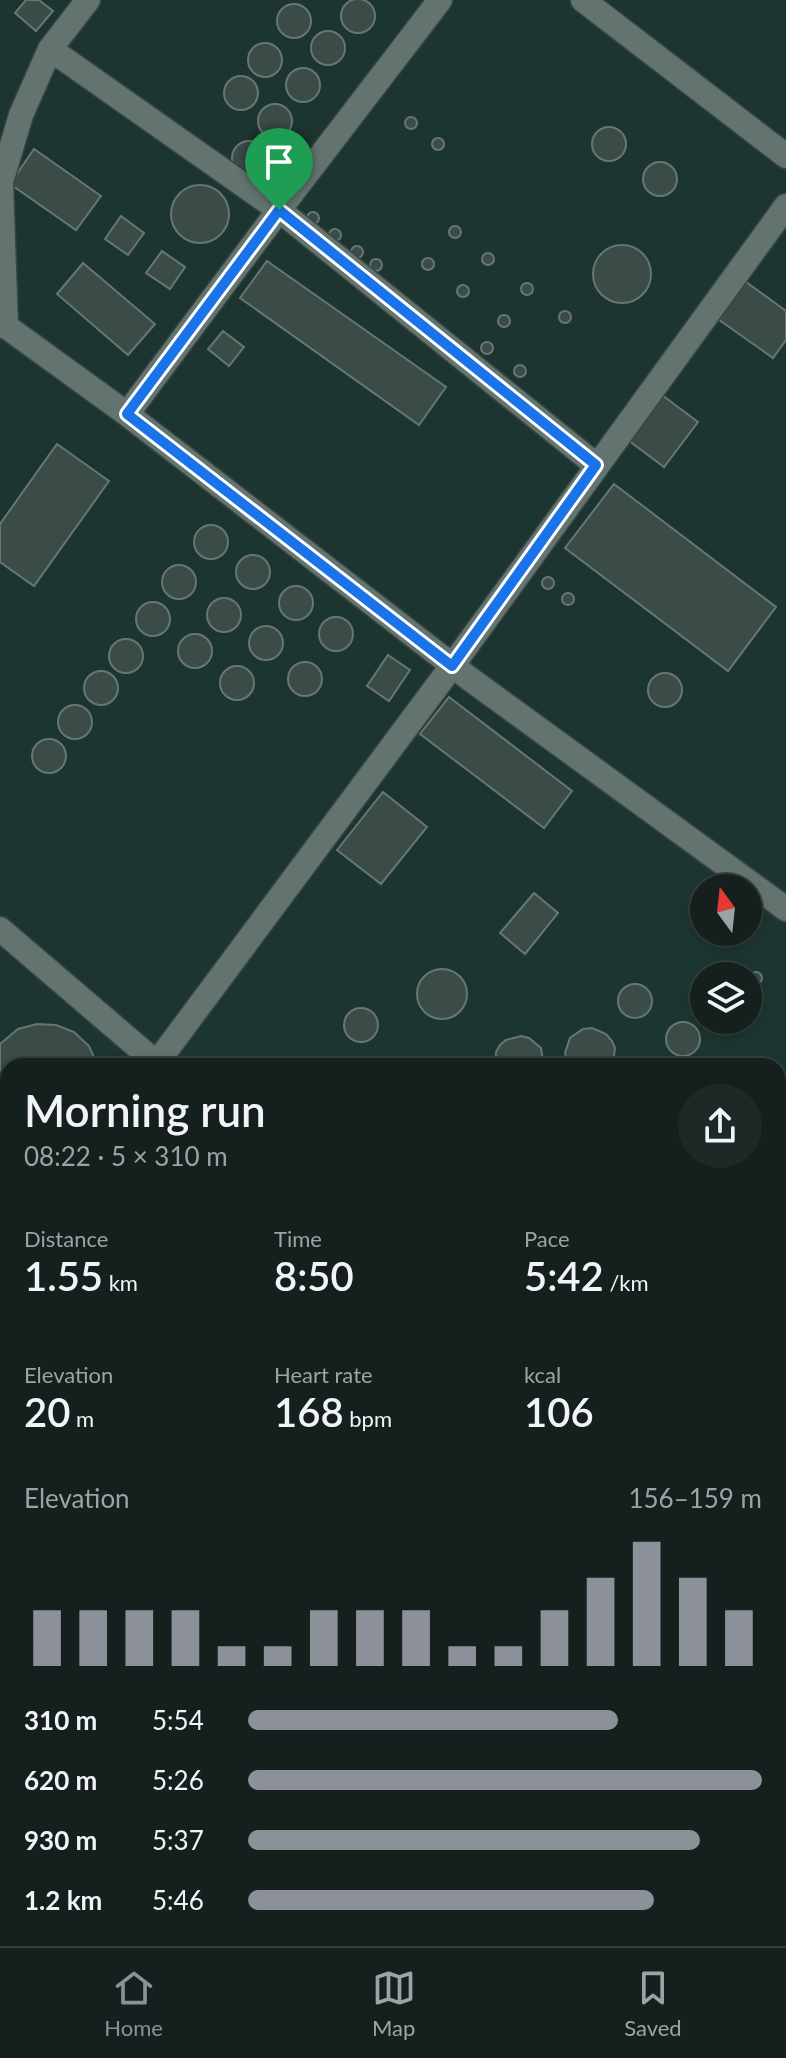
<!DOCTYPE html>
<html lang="en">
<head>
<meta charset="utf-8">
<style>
  body { margin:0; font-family:Lato,sans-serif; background:#1e2827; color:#f1f3f6; height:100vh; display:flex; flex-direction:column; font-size:30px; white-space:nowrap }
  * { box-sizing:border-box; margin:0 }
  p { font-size:26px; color:#9da3a4 }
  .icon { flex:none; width:44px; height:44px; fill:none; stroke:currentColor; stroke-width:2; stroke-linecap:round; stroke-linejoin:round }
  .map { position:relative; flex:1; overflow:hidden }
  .side { position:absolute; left:0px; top:1058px; width:786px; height:888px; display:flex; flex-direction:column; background:#15201e; border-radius:24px 24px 0 0; box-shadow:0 4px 12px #0003,0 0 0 2px #343e3c }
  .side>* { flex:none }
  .needle { width:52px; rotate:345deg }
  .fabs { position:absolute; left:690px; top:874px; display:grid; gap:16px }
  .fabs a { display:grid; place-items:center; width:72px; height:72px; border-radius:50%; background:#15201e; box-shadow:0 4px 12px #0003,0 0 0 2px #343e3c; font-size:40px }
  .pin { position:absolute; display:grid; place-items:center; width:68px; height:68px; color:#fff; margin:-82px -34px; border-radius:50% 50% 50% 0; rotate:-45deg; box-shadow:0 0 8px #0007 }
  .pin .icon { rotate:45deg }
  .round { display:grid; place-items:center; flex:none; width:84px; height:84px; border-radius:42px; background:#1e2827 }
  .summary { display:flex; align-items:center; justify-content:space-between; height:136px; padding:0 24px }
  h1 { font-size:44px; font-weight:600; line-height:60px }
  .metrics { display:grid; grid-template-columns:repeat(3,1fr); gap:12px; height:136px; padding:8px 24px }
  .metrics div { display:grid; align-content:center }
  .metrics b { font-size:40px; font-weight:600 }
  .metrics small { font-size:22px; font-weight:400 }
  .metrics p { font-size:22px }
  .chart { height:224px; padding:16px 24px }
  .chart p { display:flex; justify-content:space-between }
  .chart svg { width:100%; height:144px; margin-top:8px; stroke:#8c9099; stroke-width:6 }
  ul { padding:0 24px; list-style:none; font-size:26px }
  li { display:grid; grid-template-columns:128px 96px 1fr; align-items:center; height:60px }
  li i { height:20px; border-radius:10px; background:#8c9099 }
  .dock { display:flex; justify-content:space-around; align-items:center; height:112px; border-top:2px solid #343e3c; background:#15201e; font-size:22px; color:#9da3a4 }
  .dock a { display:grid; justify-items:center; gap:4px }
  .dock .current { color:#8c9099 }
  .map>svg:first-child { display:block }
  .built { fill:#1d3530; fill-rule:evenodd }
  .building { fill:#3b4b48; stroke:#667773; stroke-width:2 }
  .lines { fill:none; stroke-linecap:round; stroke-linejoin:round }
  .minor-casing { stroke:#384542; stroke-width:27 }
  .minor { stroke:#637470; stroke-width:24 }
  .route-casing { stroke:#fff; stroke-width:16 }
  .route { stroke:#1a73e8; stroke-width:10 }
</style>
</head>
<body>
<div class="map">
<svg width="786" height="1946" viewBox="0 0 786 1946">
  <rect width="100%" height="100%" fill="#1c2b28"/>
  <path class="built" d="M0,0h786v1946h-73l-3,-8h68v-872h-770v268l-8,-1zM704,888h44v44h-44zM704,976h44v44h-44z"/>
  <path class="building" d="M341 16a17 17 0 1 1 34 0a17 17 0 1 1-34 0Z
    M26,0h13l14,11 -17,20 -21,-18z
    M277 21a17 17 0 1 1 34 0a17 17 0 1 1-34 0Z
    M311 48a17 17 0 1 1 34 0a17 17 0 1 1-34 0Z
    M248 60a17 17 0 1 1 34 0a17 17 0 1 1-34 0Z
    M286 85a17 17 0 1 1 34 0a17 17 0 1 1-34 0Z
    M224 93a17 17 0 1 1 34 0a17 17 0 1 1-34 0Z
    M258 121a17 17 0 1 1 34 0a17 17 0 1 1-34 0Z
    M405 123a6 6 0 1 1 12 0a6 6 0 1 1-12 0Z
    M592 144a17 17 0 1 1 34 0a17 17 0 1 1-34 0Z
    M432 144a6 6 0 1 1 12 0a6 6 0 1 1-12 0Z
    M232 158a17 17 0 1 1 34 0a17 17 0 1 1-34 0Z
    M34,149l67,47 -25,34 -66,-46z
    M643 179a17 17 0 1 1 34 0a17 17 0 1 1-34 0Z
    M171 214a29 29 0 1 1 58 0a29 29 0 1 1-58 0Z
    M307 218a6 6 0 1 1 12 0a6 6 0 1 1-12 0Z
    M121,216l23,17 -16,22 -23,-16z
    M449 232a6 6 0 1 1 12 0a6 6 0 1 1-12 0Z
    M329 235a6 6 0 1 1 12 0a6 6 0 1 1-12 0Z
    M593 274a29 29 0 1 1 58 0a29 29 0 1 1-58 0Z
    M351 252a6 6 0 1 1 12 0a6 6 0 1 1-12 0Z
    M162,251l23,16 -15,22 -24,-16z
    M482 259a6 6 0 1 1 12 0a6 6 0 1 1-12 0Z
    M422 264a6 6 0 1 1 12 0a6 6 0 1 1-12 0Z
    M370 265a6 6 0 1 1 12 0a6 6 0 1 1-12 0Z
    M267,261l179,126 -27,38 -179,-127z
    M83,263l72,61 -27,31 -71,-61z
    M742,279l44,32v29l-13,18 -58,-41z
    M521 289a6 6 0 1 1 12 0a6 6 0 1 1-12 0Z
    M457 291a6 6 0 1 1 12 0a6 6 0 1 1-12 0Z
    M559 317a6 6 0 1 1 12 0a6 6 0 1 1-12 0Z
    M498 321a6 6 0 1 1 12 0a6 6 0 1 1-12 0Z
    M223,331l21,16 -15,19 -21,-17z
    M481 348a6 6 0 1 1 12 0a6 6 0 1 1-12 0Z
    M514 371a6 6 0 1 1 12 0a6 6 0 1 1-12 0Z
    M662,395l36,27 -34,45 -36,-27z
    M57,444l52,37 -75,105 -34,-24v-38z
    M614,484l162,123 -48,64 -163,-123z
    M194 542a17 17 0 1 1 34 0a17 17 0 1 1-34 0Z
    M236 572a17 17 0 1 1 34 0a17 17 0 1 1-34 0Z
    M162 582a17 17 0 1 1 34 0a17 17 0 1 1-34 0Z
    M542 583a6 6 0 1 1 12 0a6 6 0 1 1-12 0Z
    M279 603a17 17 0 1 1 34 0a17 17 0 1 1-34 0Z
    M562 599a6 6 0 1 1 12 0a6 6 0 1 1-12 0Z
    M207 615a17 17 0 1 1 34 0a17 17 0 1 1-34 0Z
    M136 619a17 17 0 1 1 34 0a17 17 0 1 1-34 0Z
    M319 634a17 17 0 1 1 34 0a17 17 0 1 1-34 0Z
    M249 643a17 17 0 1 1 34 0a17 17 0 1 1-34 0Z
    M178 651a17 17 0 1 1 34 0a17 17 0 1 1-34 0Z
    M109 656a17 17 0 1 1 34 0a17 17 0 1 1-34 0Z
    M388,655l22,15 -21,31 -22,-15z
    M288 679a17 17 0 1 1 34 0a17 17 0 1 1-34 0Z
    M220 683a17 17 0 1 1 34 0a17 17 0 1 1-34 0Z
    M84 688a17 17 0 1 1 34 0a17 17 0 1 1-34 0Z
    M648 690a17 17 0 1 1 34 0a17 17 0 1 1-34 0Z
    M449,697l123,94 -28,37 -124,-94z
    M58 722a17 17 0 1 1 34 0a17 17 0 1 1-34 0Z
    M32 756a17 17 0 1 1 34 0a17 17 0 1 1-34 0Z
    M383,792l44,35 -46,57 -44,-34z
    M534,893l24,20 -33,41 -25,-21z
    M417 994a25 25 0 1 1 50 0a25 25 0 1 1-50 0Z
    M750 978a6 6 0 1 1 12 0a6 6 0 1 1-12 0Z
    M618 1001a17 17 0 1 1 34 0a17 17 0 1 1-34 0Z
    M344 1025a17 17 0 1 1 34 0a17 17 0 1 1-34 0Z
    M666 1039a17 17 0 1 1 34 0a17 17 0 1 1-34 0Z
    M37,1024l19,1 18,7 15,14 9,20h-90v58l-8,-8v-72l18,-15z
    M592,1028l14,6 6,7 3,7 -2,15 -2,3h-43l-3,-13 5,-15 13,-9z
    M521,1036l8,2 12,10 3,18h-49l1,-14 4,-7 6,-5z
    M778,1521l8,2v30l-6,2z
    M786,1578v29l-8,-15z"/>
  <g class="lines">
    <g class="minor-casing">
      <path id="minor" d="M583,0l203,156
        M50,49l229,161 317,255
        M0,322l127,92 343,265 316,230
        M6,327l-5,-145 20,-67 29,-66 38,-49
        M127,414l152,-204 161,-210
        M0,929l160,137
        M156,1064l296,-398 334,-460
        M778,1087l8,-2
        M778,1679l8,-2
        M403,1938v8
        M671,1938l3,8
        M572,1946v-8"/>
    </g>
    <use href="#minor" class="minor"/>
  </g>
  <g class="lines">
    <g class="route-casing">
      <path id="route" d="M279,210l317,255 -144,201 -325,-252z"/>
    </g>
    <use href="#route" class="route"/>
  </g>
</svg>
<div class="fabs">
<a><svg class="needle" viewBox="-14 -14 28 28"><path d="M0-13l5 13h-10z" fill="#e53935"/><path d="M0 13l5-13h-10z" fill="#9da3a4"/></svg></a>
<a><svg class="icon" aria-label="layers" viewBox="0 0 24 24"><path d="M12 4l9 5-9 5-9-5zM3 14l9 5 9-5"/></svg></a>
</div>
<div class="pin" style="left:279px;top:210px;background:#1e9e55"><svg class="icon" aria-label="arrive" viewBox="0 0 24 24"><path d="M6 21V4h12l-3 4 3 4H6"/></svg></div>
<section class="side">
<div class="summary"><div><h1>Morning run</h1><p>08:22 · 5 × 310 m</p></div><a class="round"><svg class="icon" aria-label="share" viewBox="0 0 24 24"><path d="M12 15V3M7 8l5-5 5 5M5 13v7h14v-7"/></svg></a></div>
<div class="metrics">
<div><p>Distance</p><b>1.55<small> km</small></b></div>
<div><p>Time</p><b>8:50</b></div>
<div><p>Pace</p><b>5:42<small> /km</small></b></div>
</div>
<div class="metrics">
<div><p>Elevation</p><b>20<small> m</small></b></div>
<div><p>Heart rate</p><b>168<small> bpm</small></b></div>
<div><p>kcal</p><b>106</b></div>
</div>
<div class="chart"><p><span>Elevation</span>156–159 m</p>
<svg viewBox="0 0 160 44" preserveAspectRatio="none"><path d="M5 44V27M15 44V27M25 44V27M35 44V27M45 44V38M55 44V38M65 44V27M75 44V27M85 44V27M95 44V38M105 44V38M115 44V27M125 44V17M135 44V6M145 44V17M155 44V27"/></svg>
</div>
<ul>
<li><b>310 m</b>5:54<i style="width:72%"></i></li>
<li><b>620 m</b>5:26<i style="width:100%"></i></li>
<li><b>930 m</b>5:37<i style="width:88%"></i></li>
<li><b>1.2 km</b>5:46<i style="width:79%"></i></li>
</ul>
</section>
</div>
<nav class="dock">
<a class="current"><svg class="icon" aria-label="home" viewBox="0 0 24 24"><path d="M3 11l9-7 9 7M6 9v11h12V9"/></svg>Home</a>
<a><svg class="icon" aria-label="map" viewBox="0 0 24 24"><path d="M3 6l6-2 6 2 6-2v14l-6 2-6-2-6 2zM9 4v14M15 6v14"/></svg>Map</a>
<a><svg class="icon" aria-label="saved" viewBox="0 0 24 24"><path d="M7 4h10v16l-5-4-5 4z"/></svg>Saved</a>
</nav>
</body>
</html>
